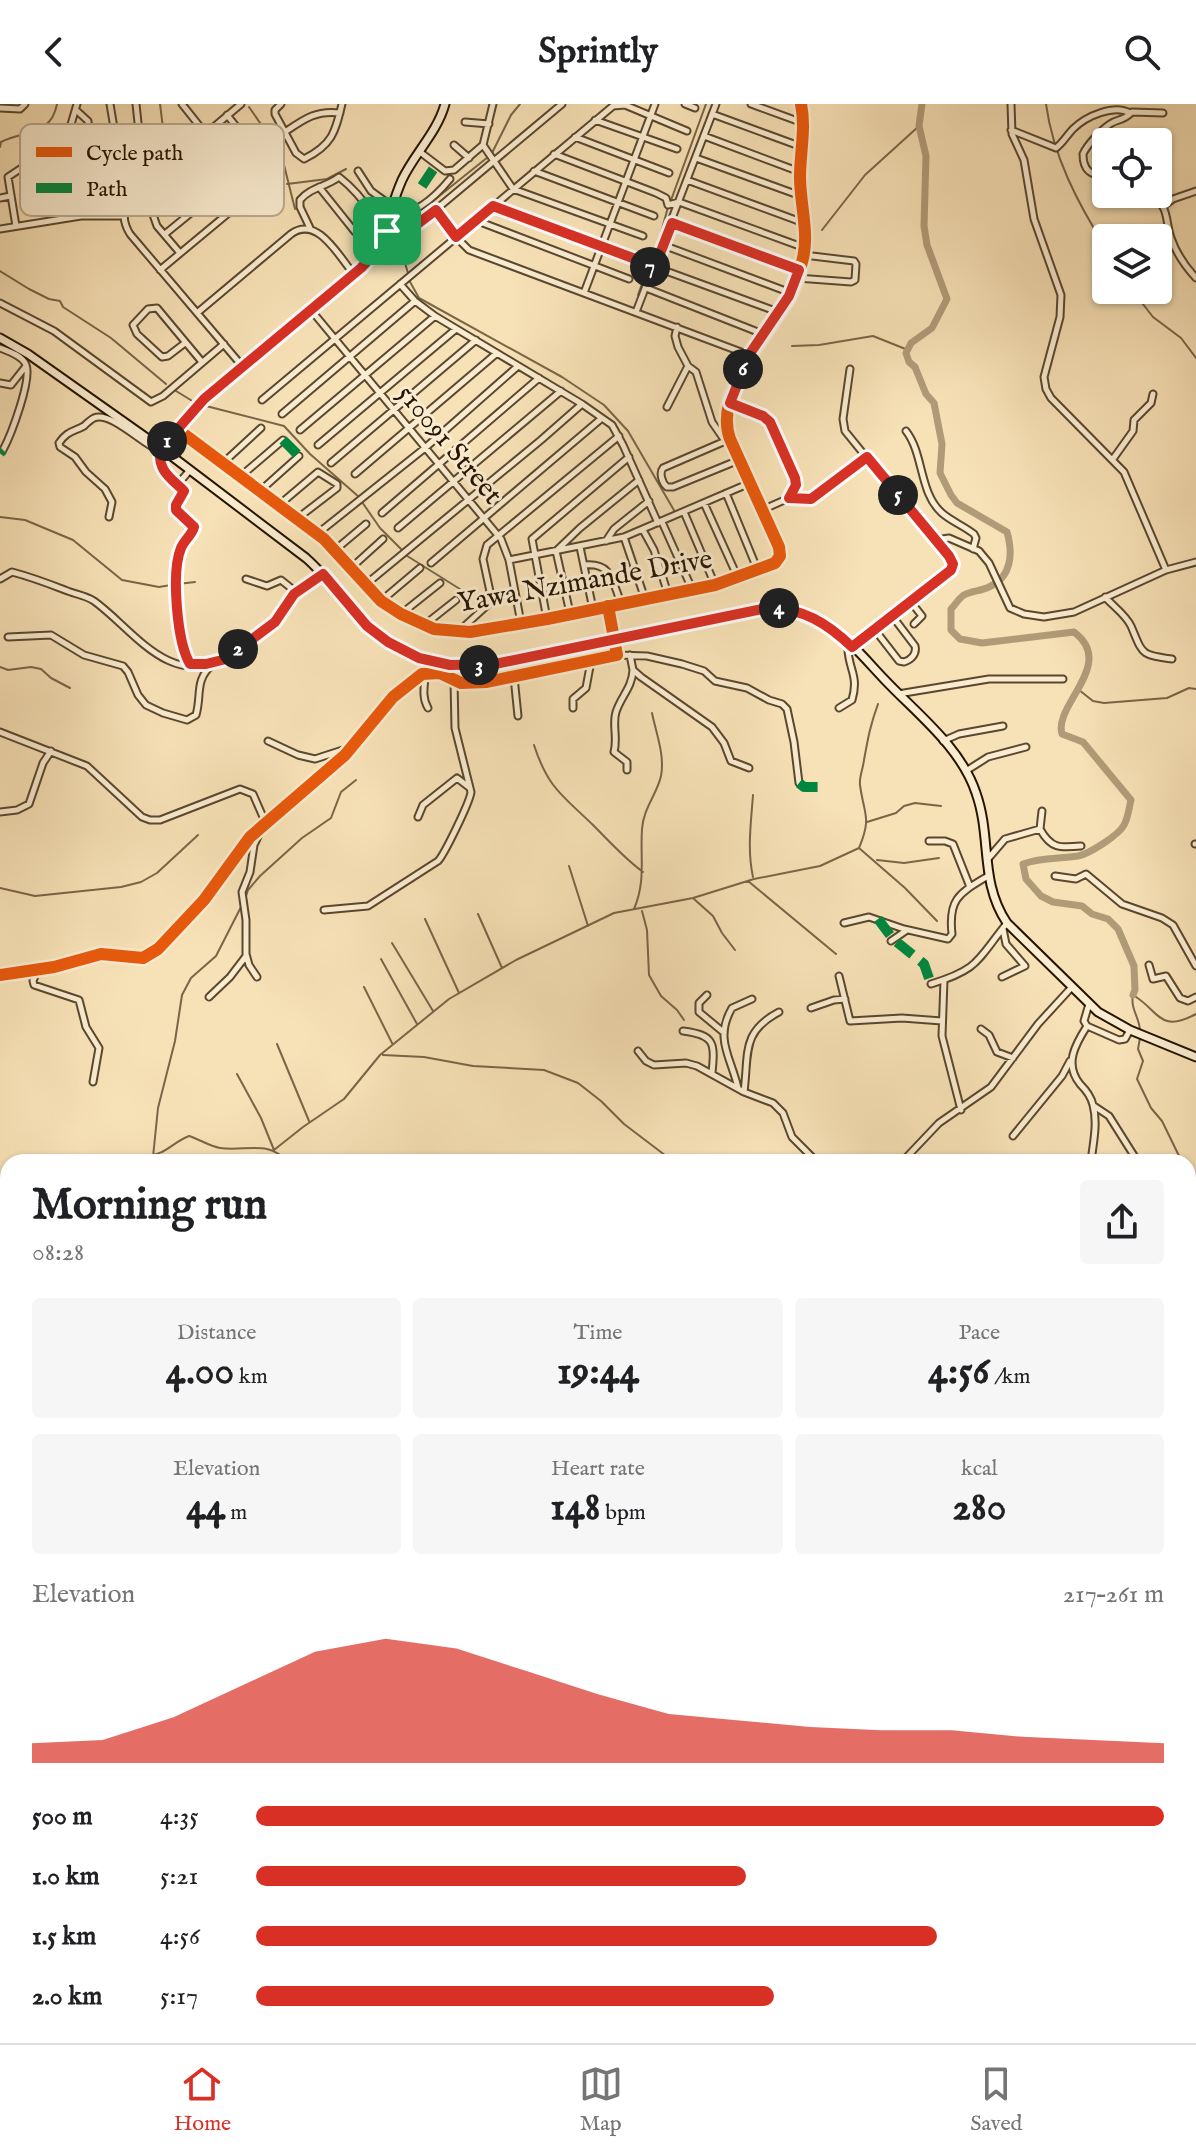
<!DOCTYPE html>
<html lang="en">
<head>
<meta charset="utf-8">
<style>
  body { margin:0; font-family:"IM FELL English",serif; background:#f6f6f6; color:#202124; height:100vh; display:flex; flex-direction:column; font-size:30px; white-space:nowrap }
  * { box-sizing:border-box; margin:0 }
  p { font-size:26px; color:#757577 }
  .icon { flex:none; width:44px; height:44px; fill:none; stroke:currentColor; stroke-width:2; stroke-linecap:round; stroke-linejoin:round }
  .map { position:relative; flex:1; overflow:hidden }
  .drawer { position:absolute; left:0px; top:1050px; width:1196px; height:890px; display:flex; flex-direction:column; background:#fff; border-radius:24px 24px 0 0; box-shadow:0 2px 6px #0004 }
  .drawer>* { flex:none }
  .fabs { position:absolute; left:1092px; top:24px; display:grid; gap:16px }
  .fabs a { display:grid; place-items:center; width:80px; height:80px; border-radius:8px; background:#fff; box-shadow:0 2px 6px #0004; font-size:40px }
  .pin { position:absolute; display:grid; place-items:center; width:68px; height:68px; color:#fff; margin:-34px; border-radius:16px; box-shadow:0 4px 12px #0006 }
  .km { position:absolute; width:40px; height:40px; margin:-20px; border-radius:50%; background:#222; color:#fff; font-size:22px; line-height:40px; text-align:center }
  .round { display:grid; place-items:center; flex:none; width:84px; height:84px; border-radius:8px; background:#f6f6f6 }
  .overview { display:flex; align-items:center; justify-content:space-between; height:136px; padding:0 32px }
  h1 { font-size:44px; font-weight:700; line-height:60px }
  .figures { display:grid; grid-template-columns:repeat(3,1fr); gap:12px; height:136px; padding:8px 32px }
  .figures div { display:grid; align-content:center; border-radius:8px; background:#f6f6f6; text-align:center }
  .figures b { font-size:40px; font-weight:700 }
  .figures small { font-size:22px; font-weight:400 }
  .figures p { font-size:22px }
  .chart { height:224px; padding:16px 32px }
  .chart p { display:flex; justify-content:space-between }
  .chart svg { width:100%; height:144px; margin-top:8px; fill:#d93025; opacity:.7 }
  ul { padding:0 32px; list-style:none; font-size:26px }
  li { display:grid; grid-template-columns:128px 96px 1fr; align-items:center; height:60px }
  li i { height:20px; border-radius:10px; background:#d93025 }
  header { display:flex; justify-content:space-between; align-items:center; height:104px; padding:0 32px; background:#fff; font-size:36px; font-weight:700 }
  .tabs { display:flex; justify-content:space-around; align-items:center; height:112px; border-top:2px solid #e0e0e0; background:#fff; font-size:22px; color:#757577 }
  .tabs a { display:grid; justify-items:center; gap:4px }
  .tabs .current { color:#d93025 }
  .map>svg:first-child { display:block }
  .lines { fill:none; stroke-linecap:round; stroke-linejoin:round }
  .stream { stroke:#796548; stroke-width:2 }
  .river { stroke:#b09b78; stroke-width:7 }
  .street-casing { stroke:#5a472e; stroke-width:9 }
  .secondary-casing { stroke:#261400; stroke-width:11 }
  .street { stroke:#faecd0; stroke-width:5 }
  .secondary { stroke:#faecd0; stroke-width:7 }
  .quiet { stroke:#00873e; stroke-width:10; stroke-dasharray:20 10; stroke-linecap:butt }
  .cycleway-casing { stroke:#faecd0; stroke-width:17 }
  .cycleway { stroke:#e8590c; stroke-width:12 }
  .route-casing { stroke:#fff; stroke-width:16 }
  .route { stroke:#d93025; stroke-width:10 }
  .labels { text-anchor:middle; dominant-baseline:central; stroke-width:6; stroke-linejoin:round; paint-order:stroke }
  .street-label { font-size:28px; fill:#261400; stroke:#faecd0 }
  .key { fill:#faecd0; stroke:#baab92; stroke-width:2 }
  .key-label { font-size:22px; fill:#261400 }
</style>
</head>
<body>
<header><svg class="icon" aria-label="back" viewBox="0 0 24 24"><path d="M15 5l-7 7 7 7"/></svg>Sprintly<svg class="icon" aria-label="search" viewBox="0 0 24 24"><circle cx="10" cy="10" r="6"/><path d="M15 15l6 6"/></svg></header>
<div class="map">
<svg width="1196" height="1939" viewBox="0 0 1196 1939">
  <rect width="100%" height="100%" fill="#f7e1b6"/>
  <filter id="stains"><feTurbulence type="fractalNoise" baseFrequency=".0025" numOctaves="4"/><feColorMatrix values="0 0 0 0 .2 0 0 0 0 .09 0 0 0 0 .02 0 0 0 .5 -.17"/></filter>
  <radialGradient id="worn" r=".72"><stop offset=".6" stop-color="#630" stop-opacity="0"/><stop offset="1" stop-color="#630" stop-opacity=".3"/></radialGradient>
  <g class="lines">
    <path class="stream" d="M160,0l6,48
      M1046,0c7,52 32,100 60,144
      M249,3l32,46 14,56
      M0,43l1,-5c24,-12 50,-6 56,-38
      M492,49l19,-38 9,-11
      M287,80l40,-5 19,-10
      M670,99l36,-99
      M403,121l85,-68
      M822,126l43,-55 54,-49
      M398,136l10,33
      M658,140l10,-37
      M650,161l7,-19
      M0,167l29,18 20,10 11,2 3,6 48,31 55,46
      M409,176l10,18 143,79 42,28 24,26 47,81
      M1132,186l21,27 28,21 15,20
      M638,191l10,-28
      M792,242l27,-1 54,-9 35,14
      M176,287l18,11
      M206,302l78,20 26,28 49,43
      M362,398l18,26 23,23
      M0,413l25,3 48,20 49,40 37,7 12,-2
      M404,450l67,42
      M178,480l17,-2
      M0,563l8,3 23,-3 10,2 10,9 19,10
      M1079,586l14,11 11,2 63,-5 22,-10 7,1
      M534,641c14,43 28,50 59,80 16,16 31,33 50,47
      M753,691c-2,28 -6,55 0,82
      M867,718l29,-9 8,-7 11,-3 26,3
      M859,744l46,40 32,33
      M877,756l27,3 35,-5
      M569,762l19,60
      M748,777l88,73
      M0,784l35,8 86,-9 20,-5 16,-9 41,-38
      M245,795l3,-9 12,-14 42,-38 29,-20 10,-26 15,-12
      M694,795l19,17 9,17 13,17
      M634,805c12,-28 6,-51 8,-80 1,-20 15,-35 19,-53 4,-21 -5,-43 -9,-63
      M642,807l5,19 2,45 12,21 16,14 7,10
      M478,810l24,54
      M425,815l34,74
      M392,839l41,68
      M381,855l36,65
      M364,883l28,56
      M1133,891c-3,14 7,23 7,36
      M1133,891c27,16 26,39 63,19
      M1140,934l-2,11 5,12 -6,18 14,29 11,13 20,41
      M277,940l32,77
      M383,951l41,2 49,9 71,4 34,13 23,18 23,23 50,38
      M237,970l24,44 13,32 29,-23 41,-28 36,-44 69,-56 67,-39 98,-47 79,-15 61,-19 66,-13 39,-18c13,-31 5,-33 1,-63 -1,-8 3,-16 4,-25 4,-22 6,-34 14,-56
      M153,1053l5,-49 17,-67 7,-46 9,-17 25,-22 26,-51
      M142,1058l4,-6c18,0 27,-14 43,-20 10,3 20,10 31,12 25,4 49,-9 67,14
      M1188,1071l8,7
      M0,1101l8,2
      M1188,1208l8,-6
      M1188,1289l8,10
      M0,1298l8,8"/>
    <path class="river" d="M922,0l-3,22 7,30 -2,70 3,19 20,54 -15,29 -21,15 -5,10 3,9 6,5 11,27 8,9 8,41 -2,29 11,22 6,8 50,29c6,21 5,45 -18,55 -8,4 -18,4 -25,8 -5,3 -9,10 -13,14v21l9,9 22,4 92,-11c43,32 -21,73 -12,102l21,8 48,58c-2,8 -3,18 -7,25 -5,10 -35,29 -46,31 -19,3 -37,1 -55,8l3,15 15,17 12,6 29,4 10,8 16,5 10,10 16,37 1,24 -2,5
      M0,1637l8,8
      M172,1932l2,7"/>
    <g class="street-casing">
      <path id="street" d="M110,0l11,66 18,19
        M182,0l23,29
        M241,0l-109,92c-10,12 -10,25 -2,38l113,133
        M281,0l-6,6v4l21,39 8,6c28,-14 31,-26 38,-55
        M685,0l10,4
        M751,0l52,19
        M1011,0l1,30 12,26 10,59 27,76 -1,22 -16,60 2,12 5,9 73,74 42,98
        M0,4l20,1 5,-5
        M712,10l90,33
        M595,16l82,29
        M465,18l24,2
        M1011,26l45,18c7,-5 11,-13 17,-19 13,-13 41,-25 57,-16
        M285,28c19,-13 31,-22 55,-19
        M704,32l96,36
        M575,33l94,36
        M454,41l15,13
        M483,41l30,44 130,47
        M52,43l6,16 33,-7 -3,-35 -12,-11
        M420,48l25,19 9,-1 29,-25 10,-41
        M554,50l102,39 10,5 2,7 11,-3 126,46
        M696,54l105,38
        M30,57l8,31c43,-5 72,-7 103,-41l-5,-47
        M358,67l13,20 22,16
        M534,67l120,45
        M1106,73c-15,-2 -23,-6 -23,-23 4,-9 18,-24 27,-30 9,-6 12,-2 22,-12l31,1
        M687,76l117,43
        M1147,90c24,12 17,23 24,44 5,15 14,28 25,40
        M0,94l10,-2
        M493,102l150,56 11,7
        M1163,102l10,-7 23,-8
        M436,106l20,27 13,13 280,105
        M392,110c23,2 44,-18 58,-35
        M475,116l154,59
        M672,119l127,47
        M16,122l-8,-49 59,-39 10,-34
        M365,123l15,4 35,-4 147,-123
        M310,124l-10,-21v-7c11,-13 26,-13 39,-23 9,7 30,26 30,39 0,3 -4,11 -5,13l-9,3 -36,-45
        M0,125l81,-13h43
        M165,130l91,-74
        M663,141l128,48
        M180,149l-23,-27 -5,-14 92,-76
        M655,163l123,45
        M160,166l101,-84 -9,-40 -25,-31
        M797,174l54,4 4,-2 1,-16 -2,-3 -50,-6
        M400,180l15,17 20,15 147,88 30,21 11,20 35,78
        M646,184l117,46
        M584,189l71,-189
        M0,199l54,28 97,71 12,-6 61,-52
        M311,206l190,229 8,21 12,63
        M636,208l80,-208
        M197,209l94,-79c26,-19 47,21 62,39
        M677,223l-2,9 3,11 10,19 8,6 16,50 13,19
        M185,239l-17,13 -6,1 -25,-23 -4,-9 15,-16 9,-1 45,54
        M0,244c8,3 23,8 26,17 6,15 -15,70 -23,85
        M0,279l11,2 15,-19
        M262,296l351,-294 12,-1 62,26
        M730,299l33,13 7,6 25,56 1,7 -7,13
        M667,303l21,-41
        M282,310l133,-113
        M178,325l146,110 57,62 20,13 33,15 36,3 77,-13 168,-34 60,-22 5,-7 -1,-9 -49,-108c-17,-46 38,-105 59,-142 6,-11 10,-23 13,-35 8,-27 -2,-57 -2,-85 0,-24 6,-49 1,-73
        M300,326l135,-114
        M906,327c18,23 13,62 36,82 9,8 22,13 32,21l2,4 -3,11
        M730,335l-67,29c-4,5 -1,15 4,19h6l66,-27
        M318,341l138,-116
        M161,345v18l17,17 12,-14
        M1113,355l20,-28 1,-11 17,-17 2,-9
        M223,359l38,-35
        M331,359l145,-123
        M355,370l142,-121
        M241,372l42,-36
        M178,380l6,7 -8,14v5l18,17c-2,8 -10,13 -13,21 -10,25 -5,93 8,115
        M260,387l39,-35
        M726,389l32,78
        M704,399l34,75
        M279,401l39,-33 19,12v4l-39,30
        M762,406l27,-12 22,1 56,-42
        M684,408l31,73
        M382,409l157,-135
        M109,413l3,-15 -7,-13 -19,-17 -11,-15 -15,-10 -1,-4c8,-12 14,-11 25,-17 2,-2 8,-7 10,-8 17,-7 49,27 66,33
        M662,418l30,67
        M398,424l163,-137
        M643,426l11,20 14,44
        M317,430l108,-86 93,-82
        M624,433l21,62
        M935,436l14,-2 30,13 10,12 21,45 14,6 20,3 30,-5 92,-42 30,-8
        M606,437l8,-12 35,-28
        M580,443l13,62
        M335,446l31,-26
        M509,456l115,-23 126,-54
        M431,459l171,-145
        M584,461c28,-3 28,16 37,38
        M351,464l32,-29
        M0,475l12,-7c19,5 35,11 53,18 9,4 20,5 29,11 39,28 74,87 132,58l49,-37 19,-28 29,-20
        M246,475l21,7 14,-6 15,12
        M365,481l176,-145 41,-36
        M1105,493c8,9 21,18 26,29 12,28 9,29 41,33
        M381,497l39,-33
        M911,498l11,14 -8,8
        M570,509l-14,-62 24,-23 59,-48
        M401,510l39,-31
        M547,515l-15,-80 97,-82
        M423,522l33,-26
        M875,526l24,31 5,1c7,-2 13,-8 11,-16l-22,-29
        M459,527l33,-30 -9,-42 4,-14 132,-109
        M8,533l43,-2 33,20 39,11 5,6 10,23 8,10 17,8 24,7 9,-5c6,-20 -2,-35 17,-51
        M617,551l30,1 35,8 22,7 11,10 32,7 22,12 13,4 5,5 7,33 5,41
        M630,551l3,15 8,7 71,50 12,16 7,18 18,7
        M425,556c3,17 -6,33 3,48
        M514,573l4,39
        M898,590l91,-15h74
        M573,604v-9l13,-11 5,-27
        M839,604l13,-8c7,-24 -3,-30 -4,-50l96,-73 9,-13 -108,-133 -2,-12 7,-50
        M0,628l87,34 55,51 8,3h10l80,-31 13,5 10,23 5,4
        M268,637l30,14 17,4 37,-12
        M943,637l16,-7 44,-8
        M627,666v-8l-13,-10c4,-14 -2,-27 2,-40 5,-16 16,-24 17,-42
        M966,667l22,-14 38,-10
        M0,708l17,-2 12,-6 14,-41 8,-12
        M418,713l5,-12 34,-27 13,10
        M1040,725c11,20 20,19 41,17
        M929,737h16l8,3 17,43
        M1195,740h1
        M987,756l18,-21 35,-10 2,-18
        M1055,772l21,3 10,-5 36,30 40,14 11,7 23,41
        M324,806l44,-4 70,-45c6,-6 32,-59 33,-69l-16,-64 -1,-47
        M844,819l25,-6 35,12 44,10 4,-5c-4,-36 8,-41 36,-58
        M891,837l16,-11
        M1149,861l4,14 13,-3 14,22 8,3 8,-4
        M37,867l-4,10 1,4 45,15 7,27 13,21 -6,34
        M0,871l54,-8 47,-13 42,4 15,-9 46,-49 46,-63 95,-82 48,-58 29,-23 18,-1 21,10 26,-1 130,-27 -9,-49
        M839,872l11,45 52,-3 40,3
        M257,873l-8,-12 -3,-11v-34l-4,-28 8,-20 4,-27 8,-17
        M1002,873l23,-11 -19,-22 -3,-15
        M944,876l-2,56 19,74
        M931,880c49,-15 46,-24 76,-61
        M707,891l-8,8v9l23,19
        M209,893l21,-20 16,-21
        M1089,900l-5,17 3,5c-12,19 -23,38 -7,58 6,6 11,12 13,21 5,18 0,39 -2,57
        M811,904l23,-8 11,-1
        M1087,922l32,14 6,-1 5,-9
        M981,925l8,6 8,17 16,6
        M683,927c32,4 32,12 29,42
        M638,947l8,10 8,4 32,-2 11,3 47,26 29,11 10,10 9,24 25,25
        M738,984c-7,-31 -24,-49 -6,-80l20,-9
        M744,988c5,-39 -3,-60 35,-80
        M1094,1002l15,10 29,46
        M1013,1032l49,-60 8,-15
        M902,1058l37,-39 52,-36 47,-63 33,-36
        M1188,1377l8,-2
        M1188,1494l8,-5
        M1188,1508l8,8
        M0,1528l8,8
        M0,1560l8,3
        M1188,1768l8,7
        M1188,1808l8,-5
        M636,1932l7,7
        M788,1932l2,7
        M979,1932l1,7
        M1057,1932l4,7
        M831,1939l10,-7
        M912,1939l18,-7"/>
    </g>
    <g class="secondary-casing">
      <path id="secondary" d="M0,234l28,16 133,94 145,110c17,15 31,33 46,51 40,47 83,59 143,55l272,-56c21,0 41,4 59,16 22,14 40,36 58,55 32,34 77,68 92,114 16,45 3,88 31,130l91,89 32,18 66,27
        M161,344l43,-49 168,-143c16,-26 18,-49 30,-76 12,-26 35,-47 43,-76"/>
    </g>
    <use href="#street" class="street"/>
    <use href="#secondary" class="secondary"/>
    <path class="quiet" d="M422,82l14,-21
      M283,336l16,16
      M0,349l3,-3
      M799,679l5,4h16
      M878,815l15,20 31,25 7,20"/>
    <g class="cycleway-casing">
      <path id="cycleway" d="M177,325l147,110 57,62 20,13 33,15 36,3 77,-13 168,-34 60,-22 5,-7 -1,-9 -49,-108c-17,-46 38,-105 59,-142 6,-11 10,-23 13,-35 8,-27 -2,-57 -2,-85 0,-24 6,-49 1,-73
        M0,871l54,-8 47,-13 42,4 15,-9 46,-49 46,-63 95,-82 48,-58 29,-23 18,-1 21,10 26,-1 130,-27 -9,-49"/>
    </g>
    <use href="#cycleway" class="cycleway"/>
  </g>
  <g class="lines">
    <g class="route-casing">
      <path id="route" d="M493,102l145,54 16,9 18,-46 127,47 -10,26 -40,59 -19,48 33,13 7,6 25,56 1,7 -7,13 22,1 56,-42 82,99 4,8 -2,6 -99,77c-25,-24 -49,-39 -85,-39l-272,56 -45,1 -31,-7 -31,-16 -21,-16 -44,-52 -29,20 -19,28 -49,37 -20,5h-16c-13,-22 -19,-92 -9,-116 4,-9 11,-13 13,-21l-18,-17v-5l8,-14c-13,-13 -28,-21 -23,-43l43,-49 157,-131 11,-12 15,-25 25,-3 24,-18 20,27z"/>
    </g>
    <use href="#route" class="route"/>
  </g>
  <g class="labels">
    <g class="street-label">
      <text transform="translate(449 341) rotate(50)">510091 Street</text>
      <text transform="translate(585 478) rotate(-10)">Yawa Nzimande Drive</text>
    </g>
  </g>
  <rect x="20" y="20" width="264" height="92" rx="12" class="key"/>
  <rect x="36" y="43" width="36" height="10" fill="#e8590c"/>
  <rect x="36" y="79" width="36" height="10" fill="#00873e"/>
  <g class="key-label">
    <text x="86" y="56">Cycle path</text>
    <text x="86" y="92">Path</text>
  </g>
  <rect width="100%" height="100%" filter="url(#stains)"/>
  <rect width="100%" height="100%" fill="url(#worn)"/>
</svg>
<div class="fabs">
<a><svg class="icon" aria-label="locate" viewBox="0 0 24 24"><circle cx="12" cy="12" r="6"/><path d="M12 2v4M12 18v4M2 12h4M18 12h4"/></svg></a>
<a><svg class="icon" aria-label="layers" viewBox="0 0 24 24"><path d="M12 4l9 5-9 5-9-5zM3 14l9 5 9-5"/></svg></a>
</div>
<div class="pin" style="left:387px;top:127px;background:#1e9e55"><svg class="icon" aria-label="arrive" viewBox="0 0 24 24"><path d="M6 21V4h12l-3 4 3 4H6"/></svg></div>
<b class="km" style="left:167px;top:337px">1</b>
<b class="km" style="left:238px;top:545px">2</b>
<b class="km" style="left:479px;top:561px">3</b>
<b class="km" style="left:779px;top:504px">4</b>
<b class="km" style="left:898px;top:391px">5</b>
<b class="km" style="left:743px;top:265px">6</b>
<b class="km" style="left:650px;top:163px">7</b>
<section class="drawer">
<div class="overview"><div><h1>Morning run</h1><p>08:28</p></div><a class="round"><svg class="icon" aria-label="share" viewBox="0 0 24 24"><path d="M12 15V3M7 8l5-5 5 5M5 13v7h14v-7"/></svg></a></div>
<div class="figures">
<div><p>Distance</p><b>4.00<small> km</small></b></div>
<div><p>Time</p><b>19:44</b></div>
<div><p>Pace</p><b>4:56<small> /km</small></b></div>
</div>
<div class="figures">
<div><p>Elevation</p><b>44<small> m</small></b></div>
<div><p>Heart rate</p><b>148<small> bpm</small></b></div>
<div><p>kcal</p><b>280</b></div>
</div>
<div class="chart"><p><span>Elevation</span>217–261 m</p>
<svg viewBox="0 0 160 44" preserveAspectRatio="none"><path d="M0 44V38L10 37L20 30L30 20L40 10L50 6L60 9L70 16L80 23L90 29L100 31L110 33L120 34L130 34L140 36L150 37L160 38V44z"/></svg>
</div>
<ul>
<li><b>500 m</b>4:35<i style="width:100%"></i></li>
<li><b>1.0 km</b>5:21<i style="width:54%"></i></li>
<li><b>1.5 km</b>4:56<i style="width:75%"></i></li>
<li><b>2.0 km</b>5:17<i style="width:57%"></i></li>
</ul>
</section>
</div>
<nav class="tabs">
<a class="current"><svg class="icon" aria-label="home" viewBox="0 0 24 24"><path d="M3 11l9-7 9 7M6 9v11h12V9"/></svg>Home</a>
<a><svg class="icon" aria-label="map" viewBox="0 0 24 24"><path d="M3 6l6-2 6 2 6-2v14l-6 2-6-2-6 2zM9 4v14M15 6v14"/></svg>Map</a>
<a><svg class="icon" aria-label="saved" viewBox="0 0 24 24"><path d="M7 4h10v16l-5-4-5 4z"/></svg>Saved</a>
</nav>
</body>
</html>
